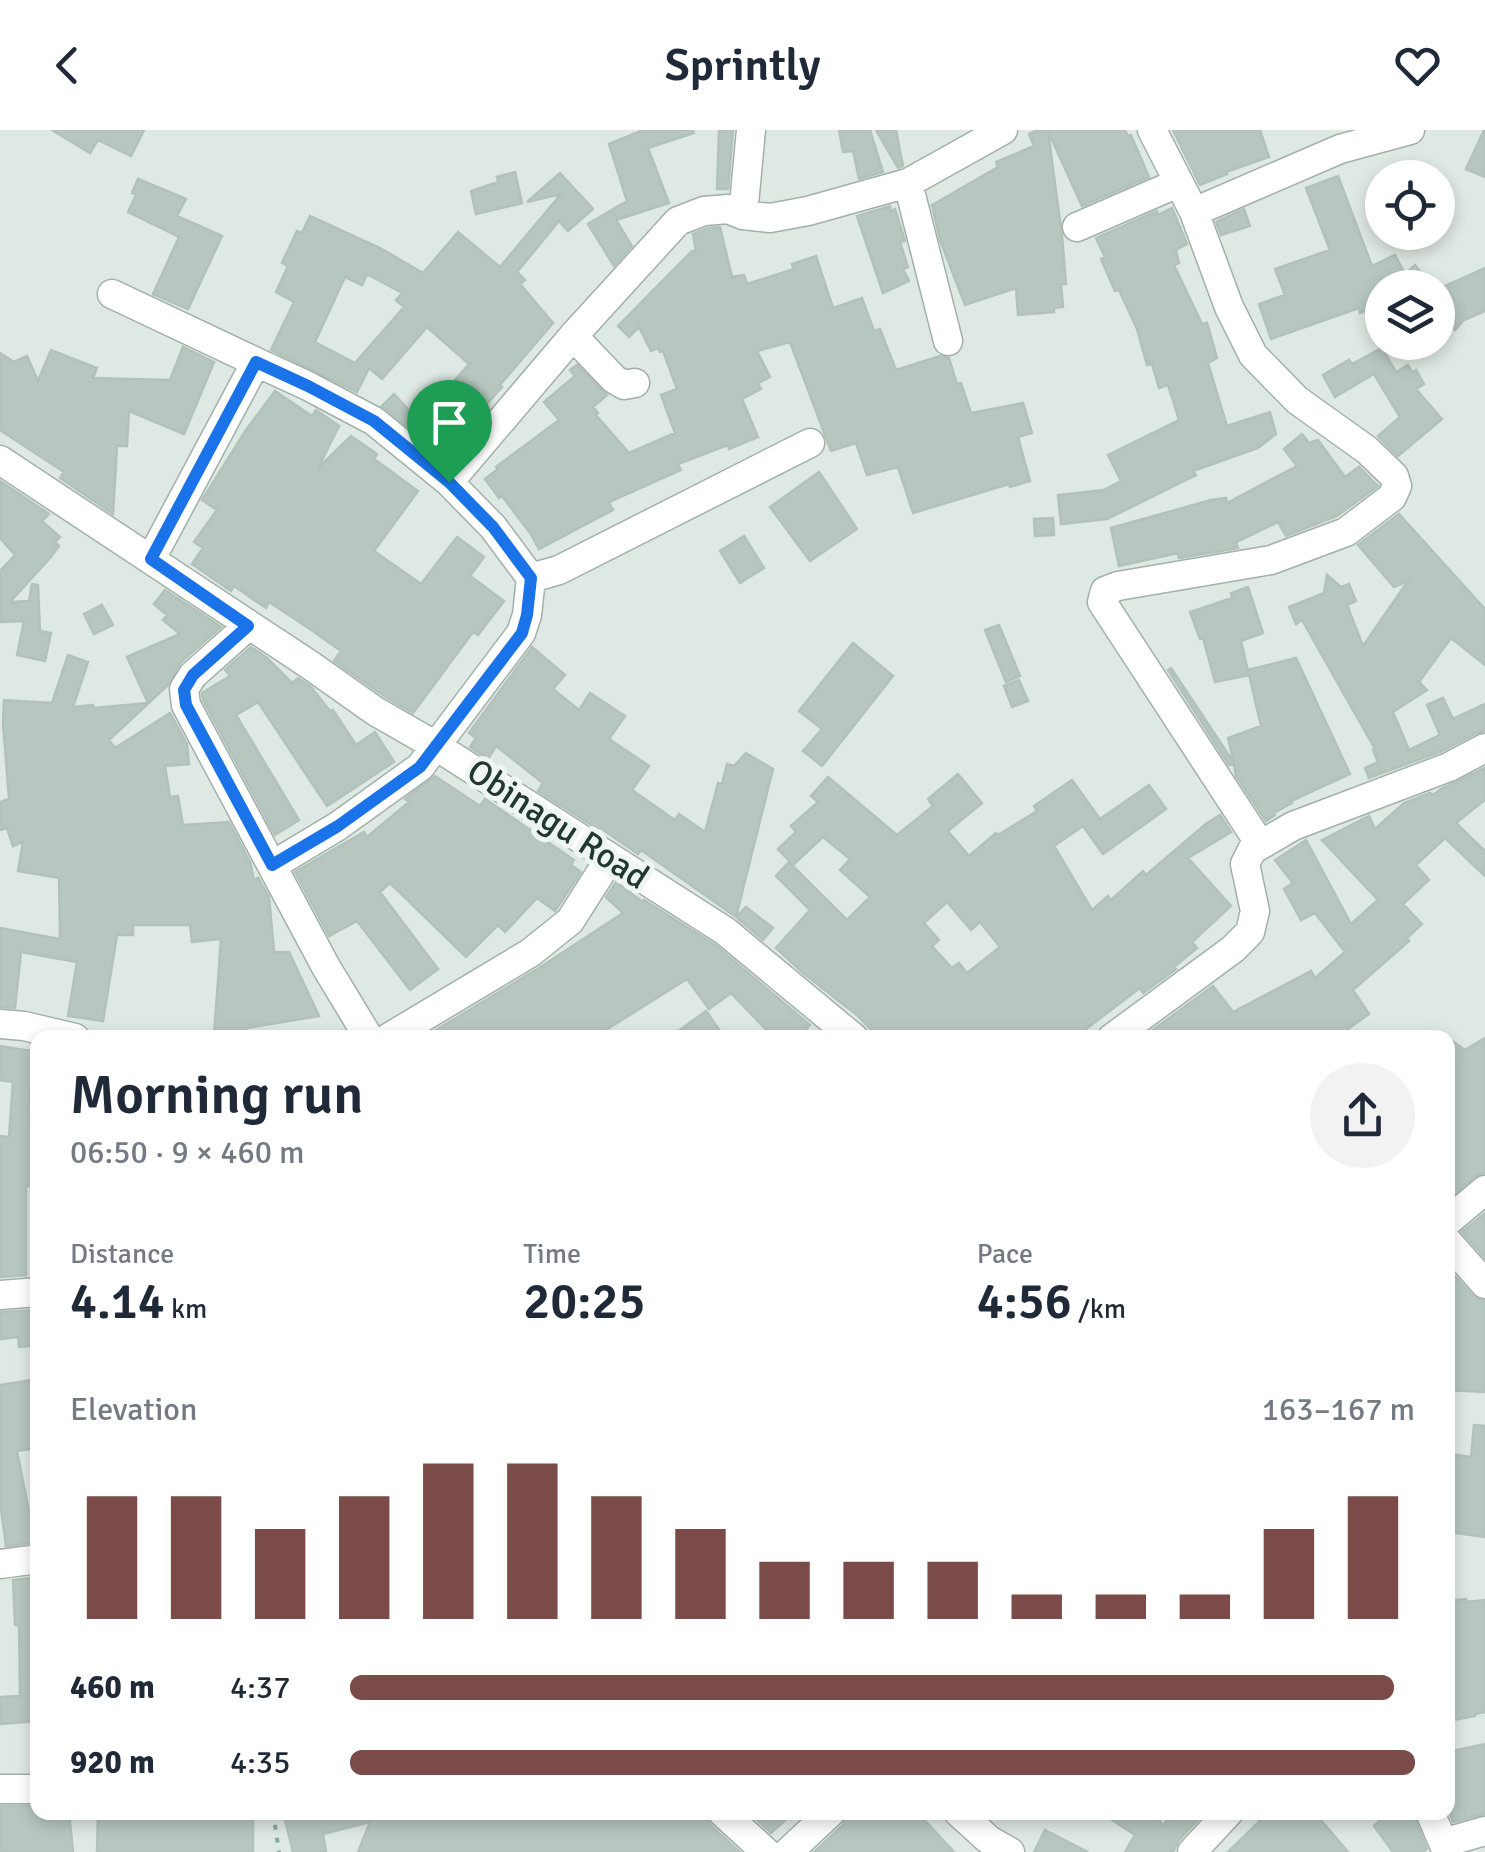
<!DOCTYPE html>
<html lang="en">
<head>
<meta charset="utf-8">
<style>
  body { margin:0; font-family:Signika,sans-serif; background:#f2f2f3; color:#1f2937; height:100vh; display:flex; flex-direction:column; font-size:38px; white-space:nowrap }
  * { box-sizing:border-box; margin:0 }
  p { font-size:32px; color:#747a83 }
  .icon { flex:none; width:55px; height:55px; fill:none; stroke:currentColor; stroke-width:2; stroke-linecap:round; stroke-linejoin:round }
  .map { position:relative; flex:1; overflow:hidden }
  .details { position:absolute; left:30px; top:900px; width:1425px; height:790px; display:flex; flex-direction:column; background:#fff; border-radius:20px; box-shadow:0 5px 15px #0003 }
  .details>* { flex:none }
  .tools { position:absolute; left:1365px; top:30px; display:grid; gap:20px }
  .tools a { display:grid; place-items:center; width:90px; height:90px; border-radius:50%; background:#fff; box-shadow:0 5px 15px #0003; font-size:50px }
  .pin { position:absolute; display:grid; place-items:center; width:85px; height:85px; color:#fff; margin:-102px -42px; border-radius:50% 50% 50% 0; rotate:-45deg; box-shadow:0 0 10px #0007 }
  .pin .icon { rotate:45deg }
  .round { display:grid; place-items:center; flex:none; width:105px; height:105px; border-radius:52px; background:#f2f2f3 }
  .summary { display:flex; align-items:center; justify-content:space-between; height:170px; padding:0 40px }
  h1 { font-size:55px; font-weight:600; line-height:75px }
  .figures { display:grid; grid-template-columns:repeat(3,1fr); gap:15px; height:170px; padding:10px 40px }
  .figures div { display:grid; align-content:center }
  .figures b { font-size:50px; font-weight:600 }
  .figures small { font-size:28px; font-weight:400 }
  .figures p { font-size:28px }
  .chart { height:280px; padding:20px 40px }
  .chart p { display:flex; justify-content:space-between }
  .chart svg { width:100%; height:180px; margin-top:10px; stroke:#7a4b48; stroke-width:6 }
  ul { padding:0 40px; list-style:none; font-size:32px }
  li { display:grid; grid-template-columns:160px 120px 1fr; align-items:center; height:75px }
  li i { height:25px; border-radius:12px; background:#7a4b48 }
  header { display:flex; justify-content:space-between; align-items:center; height:130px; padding:0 40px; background:#fff; font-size:45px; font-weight:600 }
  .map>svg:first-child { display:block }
  .building { fill:#b7c7bf; stroke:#b2c2ba; stroke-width:2.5; fill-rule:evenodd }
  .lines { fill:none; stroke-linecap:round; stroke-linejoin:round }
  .minor-casing { stroke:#a2b0aa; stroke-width:31 }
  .path { stroke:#81ab9b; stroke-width:4; stroke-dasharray:5 8; stroke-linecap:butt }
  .minor { stroke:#fff; stroke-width:28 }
  .route-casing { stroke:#fff; stroke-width:20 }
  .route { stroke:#1a73e8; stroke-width:12 }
  .labels { text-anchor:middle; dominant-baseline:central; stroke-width:10; stroke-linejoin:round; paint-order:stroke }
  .street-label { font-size:35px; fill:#213830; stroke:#eff6f2 }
</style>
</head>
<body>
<header><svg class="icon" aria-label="back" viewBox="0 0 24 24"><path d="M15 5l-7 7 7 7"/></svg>Sprintly<svg class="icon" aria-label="heart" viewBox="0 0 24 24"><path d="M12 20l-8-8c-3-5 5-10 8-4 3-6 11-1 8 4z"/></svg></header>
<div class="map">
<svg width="1485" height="1722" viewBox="0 0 1485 1722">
  <rect width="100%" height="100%" fill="#dfe9e4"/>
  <path class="building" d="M52,0h92l-13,26 -33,-16 -8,13z
    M643,0h50l1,3 -46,15 21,55 -53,17 16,26 -18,20 -26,-42 39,-23 -18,-57z
    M719,0h14l-5,59h-11z
    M839,0h31l13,42 -24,7 -6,-28 -10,1z
    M876,0h20l7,36 -5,2z
    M1038,0h87l3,6 3,-1 18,42 -67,29 -34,-75 14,105 4,48h-5l2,23 -9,1v4l-36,3 -2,-27 -51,17 -25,-65 -8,-35 66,-38 -2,-5 38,-16 -5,-12z
    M1173,0h87l9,27 -43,15 1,2 -27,11z
    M1484,0h1v47l-19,-8z
    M515,42l7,31 -46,11 -5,-23 27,-9 -1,-5z
    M560,43l33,36 -25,22 -9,-10 -42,51 8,8 -5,4 33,39 -53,62 2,2 -60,67 -60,-48 12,-12 25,27 50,-57 -42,-37 -45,52 -13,-11 -12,24 -86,-42 23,-48 -18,-10 12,-26 -6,-3 15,-32 5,2 8,-17 70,32 43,25 35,-41 42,35 61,-73 -34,8zM367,144l35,19 -6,7 8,7 -49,56 -40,-21 30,-65 17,8z
    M1338,46l34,90 23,-11 10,19 10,-9 18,23h-59l7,17 -21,8 -1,-5 -88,31 -12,-35 26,-9 -10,-26 55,-19 -24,-62z
    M138,49l48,20 -9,17 45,20 -34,73 -35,-15 26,-57 -51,-25 8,-17 -4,-2z
    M890,76l1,5 4,-2 10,32 -5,1 8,25 -5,2 6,12 -26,12 -26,-77z
    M1172,78l15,36 -11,6 3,13 -5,2 28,59 5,-1 10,35 -9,5 19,63 43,-14 6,22 -18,14 -65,23 3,4 -89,44 -46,5 -3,-29 46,-5 17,-9 -13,-26 71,-35 -11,-35 -9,3 -7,-24 -5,1 -10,-36 -18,-39 -4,1 -14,-32 4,-2 -9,-19 61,-27 1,4z
    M1244,79l6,17 -29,9 -5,-13z
    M720,97l12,50 12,-2 3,9 47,-15 -2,-5 24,-8 17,52 29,-10 12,33 6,-2 16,41 44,-14 9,2 8,26 4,-1 10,30 52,-10 9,30 -14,4 12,44 -20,6 -1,-3 -96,29 -15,-46 -31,8 -11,-32 -25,8 -41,-109 -33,9 13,26 -12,6 3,6 -19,10 16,38 -29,12 -1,-4 -50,19 3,6 -72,32 4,8 -74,39 -9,-16 -28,-37 -3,2 -14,-19 13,-10 -2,-2 63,-47 -15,-18 31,-26 -5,-6 7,-5 30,30 -14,12 5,6 -2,2 33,38 46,-20 -14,-38 16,-6 -14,-38 -3,1 -2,-4 -7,3 -12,-24 -10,10 -11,-11 74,-75h4l-3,-17 15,-6z
    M1485,138v43l-21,9 -9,10 -17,-17v-24z
    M183,217l31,15 -30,72 -55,-23 -2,35h-10l-4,68 -53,-36 4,-6 -64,-42v-77l14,9 13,-6 11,25 13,-31 46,18 -4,10 77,2z
    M1382,218l14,24 12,-7 4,7 4,-2 8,14 -8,5 26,30 -44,37 -20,-20 22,-19 -26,-43 -39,23 -12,-22 26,-15 3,4z
    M275,261l37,25 4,-6 23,16 -21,42 33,-32 26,18 -3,5 44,32 -44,60 47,33 36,-47 27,20 -14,19 34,25 -26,34 -5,-3 -60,81 -29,-17 -50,-35 7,-10 -34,-24 -38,-25 -3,6 -32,-22 -3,5 -39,-27 11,-16 -9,-6 23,-32 -15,-10 44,-70z
    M1302,304l7,9 9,-3 27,37 14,-10 19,19 -41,30 -51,20 -8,-14 -42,20 2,6 -59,10 -1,-5 -59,13 -8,-38 100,-28 15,-2 1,5 70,-37 -13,-17z
    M819,342l38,57 -47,32 -40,-54z
    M0,351l49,33 -7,7 18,16 -5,5 4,4 -9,12 -40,44 19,-1 3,-17 6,1 2,46 11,2 -6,28 -28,-6 7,-34 -24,1v-51l15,-16 -15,-17z
    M1399,384l86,95v56l-34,-27 -32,44 8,8 -34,22 16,38 31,-15 -13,-30 16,-7 10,21 32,-15v27l-8,2 -35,18 -73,27 -4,-10 13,-6 -5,-12 2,-1 -73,-129 -6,4 -7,-17 35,-14 3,-18 14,12 8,-3 7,17 -9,4 16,41 45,-65 -14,6 -36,-42z
    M1053,388l1,17 -19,1 -1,-17z
    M744,406l20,32 -24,15 -20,-32z
    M1248,457l15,46 -22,8 8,34 -34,7 -12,-44 -3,1 -10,-27 42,-14 -1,-5z
    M165,460l56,37 -40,35 -13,23 -59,55 6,8 55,-35 17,31 2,20 -24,2 5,31 8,-1 5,29 46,-3 21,40 4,18 4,-2 11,19 5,55h15l30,64 -72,12 -1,10 -32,-3 7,-96 -29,3 -2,-17h-57v10h-16l-14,86 -35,-5 9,-54 -56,-10 -6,56 -15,-1v-79l60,11 -1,-61 -41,-7 5,-29 -10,4 -6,-18 -7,2v-28l9,-3 -6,-76 1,-23 48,3 16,-48 20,7 -15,45 20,-2 1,3 54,-5 -21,-46 53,-23 -17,-14 4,-5 -13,-11z
    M102,475l11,20 -19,9 -10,-20z
    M999,495l21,51 -14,6 -21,-52z
    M853,513l40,33 -71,90 -19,-15 19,-22 -23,-18z
    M251,517l16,11 25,25 6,-5 13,9 19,24 3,-1 23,35 19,-13 19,30 -67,44 -69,-104 -22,13 63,105 -24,15 -72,-135 -1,-7 28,-17 -5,-6z
    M532,517l33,28 -12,14 26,21 11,-17 35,23 -16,23 40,27 -17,24 43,30 4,-6 26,18 13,-49 4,1 5,-20 7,2 12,-13 27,16 -37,148 -95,-67 -3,4 -39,-27 -1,2 -60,-38 5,-8 -47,-37 -8,13 -18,-12 6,-9 -7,-5z
    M1296,528l54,116 -59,27 1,2 -18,10 1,2 -9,6 -30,-45 -2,-12 -5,1 -61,-95 3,-2 63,95 -6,-25 33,-12 -13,-56z
    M1019,550l9,21 -16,6 -8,-21z
    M1485,638v32l-28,22 1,3 27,26v25l-40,-38 -29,27 13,15 -26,24 19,20 -15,14 2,3 -56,49 16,24 -21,15 1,2 -11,7h-196l71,-52 20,26 78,-41 4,7 30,-26 -30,-39 -14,7 -17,-31 9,-6 -18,-23 31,-20 45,84 27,-24 -56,-60 47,-24 6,13 29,-26 26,-10 3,2 8,-6z
    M958,644l24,29 -34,28 21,25 27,-23 2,2 39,-24 -3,-5 38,-26 28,39 49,-34 17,24 -63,45 -20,-28 -29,20 38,64 16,-14 3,4 32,-29 3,4 61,-52 13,-8 11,17 -43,26 43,48 -39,36 5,6 -23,19 2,2 -33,24 -3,-5 -66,50h-195l-21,-22 -56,-44 -26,-24 34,-38 -34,-34 13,-14 58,58 23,-23 -30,-27 10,-11 -27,-22 -30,28 -15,-16 18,-17 -5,-6 27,-24 -7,-6 17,-19 69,58 36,-29 -5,-7zM947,772l24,28 9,-8 20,25 -33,26 -8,-10 -7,5 -20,-22 7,-6 -15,-17z
    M435,646l45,30 5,-7 89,61 -3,5 10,7 -26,39 -18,-13 -32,34 -7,-7 -32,32 -76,-74 -10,9 58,77 -28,21 -53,-69 -28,15 -34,-64 69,-40 3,5 42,-35 -4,-3z
    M616,752l27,20 1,-2 71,45 95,80 -13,13h-23l-43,-45 -22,16 -22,-30 -94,59h-170l116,-70 84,-55 -17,-16z
    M746,777l27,21 -10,12 -27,-23z
    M706,881l19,27h-56z
    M1448,908l17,12 20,-12v135l-11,4 -26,22z
    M0,916l38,6v35l-8,-1 1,35h7v65h-12v89l-26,2v-141l9,1 4,-55 -13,-2z
    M1485,1083v45l-23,-26z
    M1448,1141h2l23,25 12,5v91l-37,-2z
    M38,1180v35l-19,2 -1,-10 -18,2v-27z
    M38,1249v69l-21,3 12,61 9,-2v32l-32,4 -6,-44v-117z
    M1474,1295l11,1v111l-37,-5v-78l23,3z
    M31,1448l1,8h6v135l-38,3v-27l20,-1 -1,-71h-4l-2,-45z
    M1466,1469v3l19,-2v112l-10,2v2l-27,5v-120z
    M1485,1614v70l-32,8 -5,-14v-56z
    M0,1676h38v6h31l4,40h-73z
    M98,1682h155v40h-156z
    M283,1682h422l5,13 30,27h-382l12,-30 -47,12 3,18h-33z
    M749,1682h45l-23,21z
    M848,1682h69l37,40h-140l29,-27z
    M1100,1682h56l6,14 13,-14h30l-26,28 -6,12h-48l10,-17z
    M1269,1682h45l34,40h-120z
    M1389,1682h23l15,37 -5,3h-29l-19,-26z
    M1045,1700l43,22h-54z"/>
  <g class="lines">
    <g class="minor-casing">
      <path id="minor" d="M1152,0l42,82 35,95 24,48 44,45 70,50 27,26 3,10 -5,11 -46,35 -75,28 -153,26 -13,5 -3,11 158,242
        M908,53l40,158
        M1194,82l146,-63 70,-19
        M743,85l8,-85
        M1077,97l101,-44
        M112,164l144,68
        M573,206l41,43 10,6 11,-2
        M0,330l310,205 65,46 61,35 289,185 129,107
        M449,352l124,-146 105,-115 26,-10 24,-2 15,6 27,3 38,-7 100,-28 95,-53
        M151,429l105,-197 52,24 66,35 75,61 44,45 38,51 -4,37 -6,18 -101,134 -82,59 -65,39
        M531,448l28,-8 251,-127
        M248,496l-55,49 -9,14 2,16 140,262 43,71
        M0,894l24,2 51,12
        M388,908l142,-85 40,-32 40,-63
        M1112,908l121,-89 17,-17 5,-21 -10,-47 7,-14 41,-24 156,-59 36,-19
        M1448,1091l37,-31
        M1448,1112l37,42
        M0,1165l38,-3
        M0,1434l38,-5
        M0,1659h38
        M722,1682l44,40
        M958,1682l31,28 21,12
        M1430,1682l17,40
        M1443,1713l42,-12
        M788,1722l43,-40
        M1192,1722l37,-40"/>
    </g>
    <path class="path" d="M273,1682l6,40"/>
    <use href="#minor" class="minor"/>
  </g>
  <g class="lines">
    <g class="route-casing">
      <path id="route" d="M256,232l52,24 66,35 75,61 44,45 38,51 -4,37 -5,18 -102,134 -82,59 -66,39 -86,-160 -2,-15 9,-15 55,-49 -97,-67z"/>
    </g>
    <use href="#route" class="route"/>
  </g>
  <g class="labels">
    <g class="street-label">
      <text transform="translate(558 694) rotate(33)">Obinagu Road</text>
    </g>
  </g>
</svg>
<div class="tools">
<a><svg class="icon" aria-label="locate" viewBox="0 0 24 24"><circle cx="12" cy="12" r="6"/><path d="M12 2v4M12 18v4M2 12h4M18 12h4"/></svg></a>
<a><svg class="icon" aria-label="layers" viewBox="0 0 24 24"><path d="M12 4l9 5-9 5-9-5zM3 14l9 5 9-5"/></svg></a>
</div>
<div class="pin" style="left:449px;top:352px;background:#1e9e55"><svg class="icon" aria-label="arrive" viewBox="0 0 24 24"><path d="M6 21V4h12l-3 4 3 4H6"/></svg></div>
<section class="details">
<div class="summary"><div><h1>Morning run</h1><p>06:50 · 9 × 460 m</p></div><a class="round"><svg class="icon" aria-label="share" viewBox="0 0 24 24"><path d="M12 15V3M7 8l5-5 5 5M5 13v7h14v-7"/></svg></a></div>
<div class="figures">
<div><p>Distance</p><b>4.14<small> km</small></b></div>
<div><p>Time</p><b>20:25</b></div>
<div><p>Pace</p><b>4:56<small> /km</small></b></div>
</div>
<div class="chart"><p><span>Elevation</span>163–167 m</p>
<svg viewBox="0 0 160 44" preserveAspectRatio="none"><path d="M5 44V14M15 44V14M25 44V22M35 44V14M45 44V6M55 44V6M65 44V14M75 44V22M85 44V30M95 44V30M105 44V30M115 44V38M125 44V38M135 44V38M145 44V22M155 44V14"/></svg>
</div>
<ul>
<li><b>460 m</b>4:37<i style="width:98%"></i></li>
<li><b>920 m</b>4:35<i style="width:100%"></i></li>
</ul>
</section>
</div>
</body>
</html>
